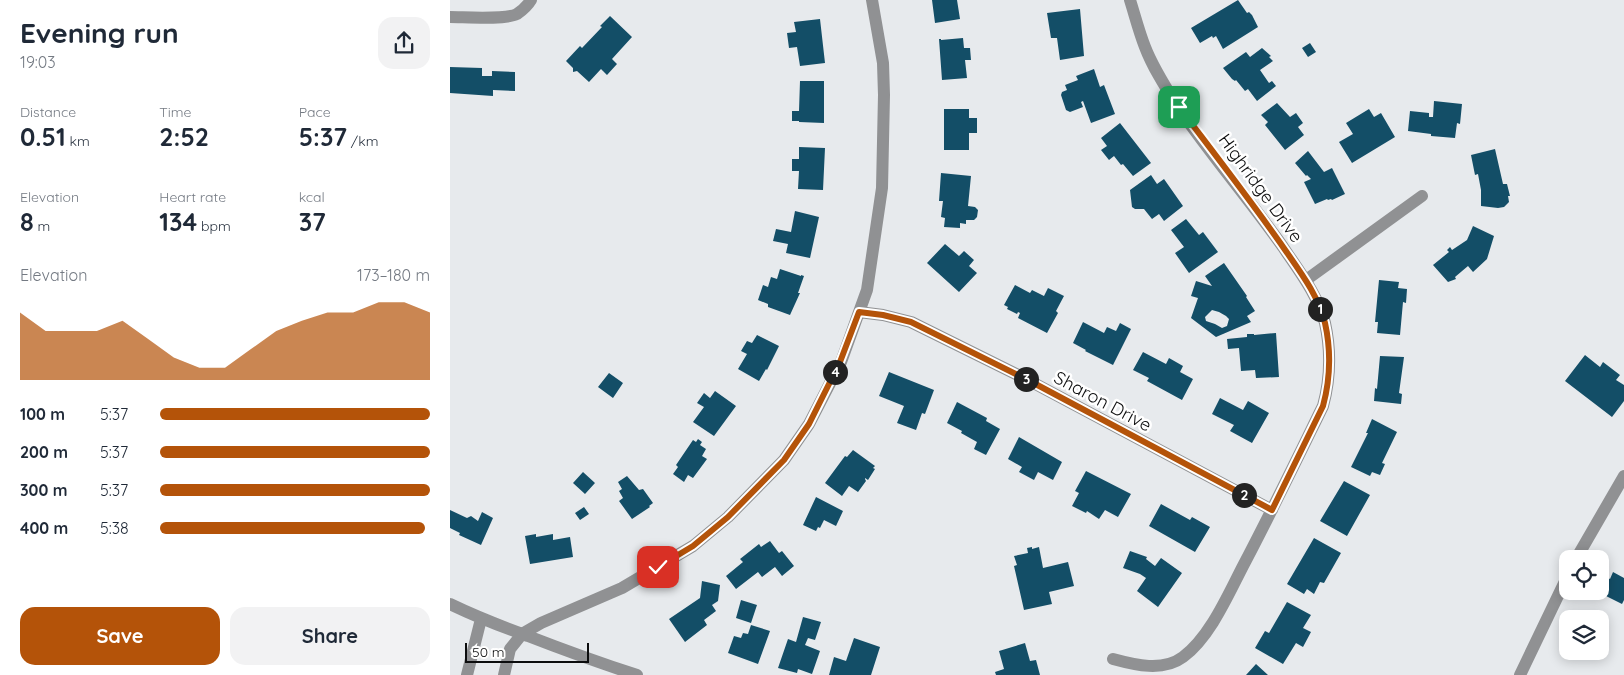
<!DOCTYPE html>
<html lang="en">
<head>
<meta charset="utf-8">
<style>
  body { margin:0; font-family:Quicksand,sans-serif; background:#f2f2f3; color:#1f2937; height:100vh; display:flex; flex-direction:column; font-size:19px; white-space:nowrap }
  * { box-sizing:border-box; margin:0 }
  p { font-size:16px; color:#747a83 }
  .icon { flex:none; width:28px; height:28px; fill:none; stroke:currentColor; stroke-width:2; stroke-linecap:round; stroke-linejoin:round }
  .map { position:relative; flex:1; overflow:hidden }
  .sheet { display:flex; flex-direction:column; background:#fff; width:450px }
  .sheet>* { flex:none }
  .buttons { position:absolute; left:1109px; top:550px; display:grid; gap:10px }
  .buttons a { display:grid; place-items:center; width:50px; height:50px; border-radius:10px; background:#fff; box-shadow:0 2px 12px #0003; font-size:25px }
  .scale { position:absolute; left:15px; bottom:12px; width:124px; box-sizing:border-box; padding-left:5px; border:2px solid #0c0d0e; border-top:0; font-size:14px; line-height:18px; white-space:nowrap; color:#0c0d0e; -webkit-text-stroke:4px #fff; paint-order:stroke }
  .pin { position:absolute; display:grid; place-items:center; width:42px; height:42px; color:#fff; margin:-21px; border-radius:10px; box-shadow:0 2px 8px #0006 }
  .km { position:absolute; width:25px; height:25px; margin:-12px; border-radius:50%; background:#222; color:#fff; font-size:14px; line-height:25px; text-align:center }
  .round { display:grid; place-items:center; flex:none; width:52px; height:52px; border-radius:15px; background:#f2f2f3 }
  .overview { display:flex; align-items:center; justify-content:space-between; height:85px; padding:0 20px }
  h1 { font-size:28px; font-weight:700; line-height:38px }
  .figures { display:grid; grid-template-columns:repeat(3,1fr); gap:8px; height:85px; padding:5px 20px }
  .figures div { display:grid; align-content:center }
  .figures b { font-size:25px; font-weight:700 }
  .figures small { font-size:14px; font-weight:400 }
  .figures p { font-size:14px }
  .chart { height:140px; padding:10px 20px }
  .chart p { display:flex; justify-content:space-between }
  .chart svg { width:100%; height:90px; margin-top:5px; fill:#b45309; opacity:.7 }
  .button { display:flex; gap:10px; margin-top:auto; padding:10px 20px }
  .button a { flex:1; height:58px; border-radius:15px; background:#b45309; color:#fff; font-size:20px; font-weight:700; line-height:58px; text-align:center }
  .button a+a { background:#f2f2f3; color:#1f2937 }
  ul { padding:0 20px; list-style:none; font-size:16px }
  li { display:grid; grid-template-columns:80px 60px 1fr; align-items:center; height:38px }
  li i { height:12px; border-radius:6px; background:#b45309 }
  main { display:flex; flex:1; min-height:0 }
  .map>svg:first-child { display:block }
  .building { fill:#134e67; fill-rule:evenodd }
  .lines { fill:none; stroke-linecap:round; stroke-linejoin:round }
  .minor { stroke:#909193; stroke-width:12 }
  .route-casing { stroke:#fff; stroke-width:10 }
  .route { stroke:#b45309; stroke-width:6 }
  .labels { text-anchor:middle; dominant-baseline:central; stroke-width:5; stroke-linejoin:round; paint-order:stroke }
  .street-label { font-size:18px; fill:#0c0d0e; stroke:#fff }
</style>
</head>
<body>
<main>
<section class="sheet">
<div class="overview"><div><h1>Evening run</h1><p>19:03</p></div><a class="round"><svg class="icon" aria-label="share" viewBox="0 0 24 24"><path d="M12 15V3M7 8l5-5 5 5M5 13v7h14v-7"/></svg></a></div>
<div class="figures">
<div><p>Distance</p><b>0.51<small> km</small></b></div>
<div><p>Time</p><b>2:52</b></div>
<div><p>Pace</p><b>5:37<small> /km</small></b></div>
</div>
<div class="figures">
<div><p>Elevation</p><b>8<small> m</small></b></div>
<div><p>Heart rate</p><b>134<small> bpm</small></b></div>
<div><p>kcal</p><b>37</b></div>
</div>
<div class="chart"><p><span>Elevation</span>173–180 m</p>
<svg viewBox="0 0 160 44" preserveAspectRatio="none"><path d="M0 44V11L10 20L20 20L30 20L40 15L50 24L60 33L70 38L80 38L90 29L100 20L110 15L120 11L130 11L140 6L150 6L160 11V44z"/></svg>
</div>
<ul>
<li><b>100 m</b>5:37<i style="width:100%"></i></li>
<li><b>200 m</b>5:37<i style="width:100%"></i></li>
<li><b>300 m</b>5:37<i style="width:100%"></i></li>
<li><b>400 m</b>5:38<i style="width:98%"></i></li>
</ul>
<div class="button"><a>Save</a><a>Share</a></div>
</section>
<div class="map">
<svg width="1174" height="675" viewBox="0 0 1174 675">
  <rect width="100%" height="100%" fill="#e7eaed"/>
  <path class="building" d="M482,0h25l3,19 -25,4z
    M788,0l9,13 2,-1 3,3 6,12 -35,22 -7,-13 -3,2 -1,-2 -12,7 -9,-15z
    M630,9l4,47 -24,4 -3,-22h-6l-4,-25z
    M160,16l22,21 -20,22 5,5 -10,11 -6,-6 -12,13 -12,-11 -4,1v-4l-7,-7 14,-15 2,2 20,-21 -2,-1z
    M370,19l5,44 -25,3 -3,-19 -8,1 -2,-15 9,-1 -2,-10z
    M513,38l1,10h6l1,12h-6l2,18 -25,2 -3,-41h2v1z
    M860,43l6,9 -8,5 -6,-9z
    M812,48l9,8 -2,1 4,4 -13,9 9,13 3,-2 4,5 -19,15 -9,-12 -3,2 -9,-11 -1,1 -3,-2 -9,-11 23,-16 4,5z
    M0,67l32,1v8h10v-5l23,1v19l-22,-1v6l-43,-3z
    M644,69l6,18 4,-2 11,29 -24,9 -8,-22 -2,1 2,5 -13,5 -4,-2 -5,-15 1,-3 5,-2 -2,-5 13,-5 -2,-4z
    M350,81h24v42l-25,-1v-1h-7v-10h7z
    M984,101l28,3 -2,20 -3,-1 -2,15 -24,-2v-2l-23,-3 2,-20 19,2v4h4z
    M827,103l13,14 6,-4 7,10 -5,4 6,8 -19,15 -20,-25 3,-3 -7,-7z
    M494,109h25v9h8v15h-8v17h-25z
    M919,109l5,8 7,-4 14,24 -43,26 -13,-21 14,-8 -7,-11z
    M670,123l31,40 -18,13 -10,-12 -2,1 -7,-9 -5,4 -8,-10 6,-4 -6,-8z
    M349,147l26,1 -2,42 -25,-1 1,-18h-7v-12h7z
    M1045,149l8,35h4l3,12h-2l1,6 -5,5 -6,1 -17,-2v-16l-3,-16 -3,1 -4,-20z
    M858,151l16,21 8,-4 13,26 -13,6 -1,-1 -3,1 -1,-1 -12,5 -11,-22 7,-3 -4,-4 -1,1 -11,-13z
    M491,173l30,3 -3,30 7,1 3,3 -1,7 -3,3h-8v4l-6,-1v5l-16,-1 1,-9 -4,-1 2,-16h-4z
    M701,175l6,9 7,-5 19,27 -19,15 -5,-7 -7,5 -8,-10h-9l-3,-2 -2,-17z
    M345,211l24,6 -9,41 -24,-5 2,-9 -15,-3 3,-12 15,3z
    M736,219l13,16 4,-3 15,20 -29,21 -14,-20 9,-6 -13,-17z
    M1023,226l21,10 -7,23 -14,13 -5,-6 -13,11 1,2 -8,3 -15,-17 16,-13 -2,-2 3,-3 2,3 15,-10z
    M495,244l14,12 5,-5 10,9 -5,6 8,7 -18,19 -32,-29z
    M774,263l23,33 -1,1 9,14 -8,5 4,6 -35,15 -25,-19 7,-20 -7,-2 5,-15 16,5 -7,-10zM762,310l7,2 7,4 3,3 -2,7 -5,2 -7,-4 -9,-3 -1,-4z
    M330,269l21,7v-1l3,1 -6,17h2l-10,22 -22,-8v-3l-10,-4 5,-15 5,2 3,-10 6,2z
    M929,280l20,2 -1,6 9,1 -1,14 -3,-1 -3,33 -23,-2 1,-11h-3z
    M565,285l15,8 2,-3 12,6 4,-8 16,8 -8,15 2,2 -11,20 -29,-15 2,-5 -2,-1 -1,2 -10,-5 1,-2 -4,-2z
    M633,322l21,11 3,-6 9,4 4,-8 11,6 -18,36 -28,-14 1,-1 -13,-7z
    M826,333l3,44 -23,1 -1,-8 -14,1 -2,-23 -11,1 -1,-10 20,-2v-3h7v1z
    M307,335l22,11 -12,24 -1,-1 -7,12 -21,-12 9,-15 -6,-3 6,-10 5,2z
    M693,352l23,12 3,-6 14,8 -3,6 13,7 -11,21 -35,-19 2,-3 -16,-8z
    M1135,355l15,12 3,-5 17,13 -4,5 8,5v16l-12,16 -47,-36z
    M930,356l24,1 -5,36 3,1 -1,10 -27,-3 1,-13 2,1z
    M439,372l45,18 -9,24 -3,-1 -6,17 -19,-7 7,-17 -25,-10z
    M159,373l14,10 -10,15 -15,-11z
    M265,391l21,15 -22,30 -21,-14 11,-15 -7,-4 7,-10 6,5z
    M770,398l23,12 5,-9 21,12 -17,30 -22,-12 4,-6 -22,-11z
    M507,402l30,16 -1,3 14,8 -14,26 -12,-6 3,-7 -16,-9 1,-2 -15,-8z
    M922,419l25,13 -15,31 3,1 -5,11 -8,-3 -2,4 -19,-9 17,-34h-2z
    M569,437l43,25 -9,18 -15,-8 -4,8 -15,-8 3,-5 -14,-8z
    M248,439l4,3 -2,3 6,4 -4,7 5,3 -14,19 -5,-3 -4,7 -11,-8 5,-7 -2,-2 17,-25 3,2z
    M403,450l22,16 -2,2 2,1 -7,11 -3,-2v1l1,2 -8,11 -9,-6 -7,10 -17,-13 20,-27 2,1z
    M636,471l45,23 -13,23 -13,-7 -6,9 -12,-8 -1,2 -14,-7 7,-13 -4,-2z
    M133,472l12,11 -10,11 -12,-11z
    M177,476l12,14 4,-1 10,14 -4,3 1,1 -18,12 -13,-18 4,-3 -4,-7 3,-2 -4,-7z
    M894,481l26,14 -23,41 -27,-15z
    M366,497l27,14 -7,15 -12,-6 -4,8 -2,-1 -2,4 -13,-6z
    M711,504l29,16 2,-3 18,10 -15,25 -46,-26z
    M134,507l5,7 -9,6 -5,-7z
    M0,510l17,8 4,-2 7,5 4,-9 11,6 -12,27 -22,-10 1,-2 -10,-5z
    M86,534v3l17,-3v6l17,-3 3,20 -43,7 -5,-28z
    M864,538l27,15 -17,30 -4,-1 -6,12 -7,-5 -3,5 -17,-10z
    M320,541l9,12 3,-2 12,15 -12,10 -7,-9 -13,10 -4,-5 -22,17 -10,-13 17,-14 -3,-3 19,-15 2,3z
    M582,547v2l7,-2 4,21 25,-6 6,24 -25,6 3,12 -28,6 -10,-44 3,-1 -3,-9 14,-3 -1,-5z
    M680,551l17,6 -1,2 9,7 6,-8 21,15 -24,34 -21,-16 9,-13 -6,-4 -17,-6z
    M1163,572l11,6v22l-2,4 -20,-10 5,-10 -2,-1 3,-5 2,1z
    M252,581l18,4 -2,16 -6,4 4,6 -12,9 3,5 -22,17 -16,-23 31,-21z
    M291,600l16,5 -6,18 -15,-5z
    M837,602l24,13 -8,13 8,4 -8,15 -7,-4 -13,21 -28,-16 10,-17 4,2z
    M353,617l18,5 -6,18 -7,-2 -3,7 15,6 -8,23 -14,-5 -1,4 -19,-5 10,-29 8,3z
    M301,625l19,6 -12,33 -30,-11 6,-17 7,2 2,-5 5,1z
    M404,638l26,9 -9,28h-42l5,-18 12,4z
    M575,643l5,18 6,-1 4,15h-44l-1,-3 9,-3 -5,-18z
    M806,664l12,11h-22z"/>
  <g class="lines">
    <path class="minor" d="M0,17c15,0 55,3 67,-3 6,-4 11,-9 14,-14
      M856,280l116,-84
      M409,312l24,3 28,7 117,58 244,130
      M1126,559l48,-83
      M0,604c27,13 50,22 78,32 36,14 72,27 109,39
      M663,659c22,6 50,13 70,-2 27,-20 45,-62 60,-91 28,-53 54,-107 80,-160 7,-26 8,-56 2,-83 -7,-28 -26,-52 -42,-76 -34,-48 -72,-92 -105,-140 -12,-19 -25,-39 -33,-60 -6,-15 -10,-31 -15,-47
      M17,675l14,-56
      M54,675l6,-26 12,-15 19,-11 81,-35 71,-42 35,-29 56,-57 25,-36 32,-62 26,-72 15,-102 2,-93 -1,-32 -11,-63
      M1070,675l48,-100"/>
  </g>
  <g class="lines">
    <g class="route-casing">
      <path id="route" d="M208,567l35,-21 35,-29 56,-57 25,-36 31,-62 19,-50 24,3 28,7 117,58 244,130 51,-104c7,-26 8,-56 2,-83 -7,-29 -27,-54 -44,-79 -33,-47 -68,-92 -102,-137"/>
    </g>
    <use href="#route" class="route"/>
  </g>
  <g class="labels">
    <g class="street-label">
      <text transform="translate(811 188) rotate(54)">Highridge Drive</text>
      <text transform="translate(653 401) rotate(28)">Sharon Drive</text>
    </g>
  </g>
</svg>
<div class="buttons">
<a><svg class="icon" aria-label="locate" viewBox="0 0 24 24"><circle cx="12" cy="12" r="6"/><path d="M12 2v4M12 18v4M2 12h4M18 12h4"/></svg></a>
<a><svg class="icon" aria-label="layers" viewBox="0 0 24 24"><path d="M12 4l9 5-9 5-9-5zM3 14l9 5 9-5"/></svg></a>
</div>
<div class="scale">50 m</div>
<div class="pin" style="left:729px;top:107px;background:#1e9e55"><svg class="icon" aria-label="arrive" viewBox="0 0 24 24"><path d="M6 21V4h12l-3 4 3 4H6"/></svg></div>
<div class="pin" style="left:208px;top:567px;background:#d93025"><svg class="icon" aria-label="check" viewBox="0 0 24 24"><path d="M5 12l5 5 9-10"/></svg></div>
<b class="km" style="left:870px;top:309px">1</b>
<b class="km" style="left:794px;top:495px">2</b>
<b class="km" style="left:576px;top:379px">3</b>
<b class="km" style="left:385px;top:372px">4</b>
</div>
</main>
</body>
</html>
